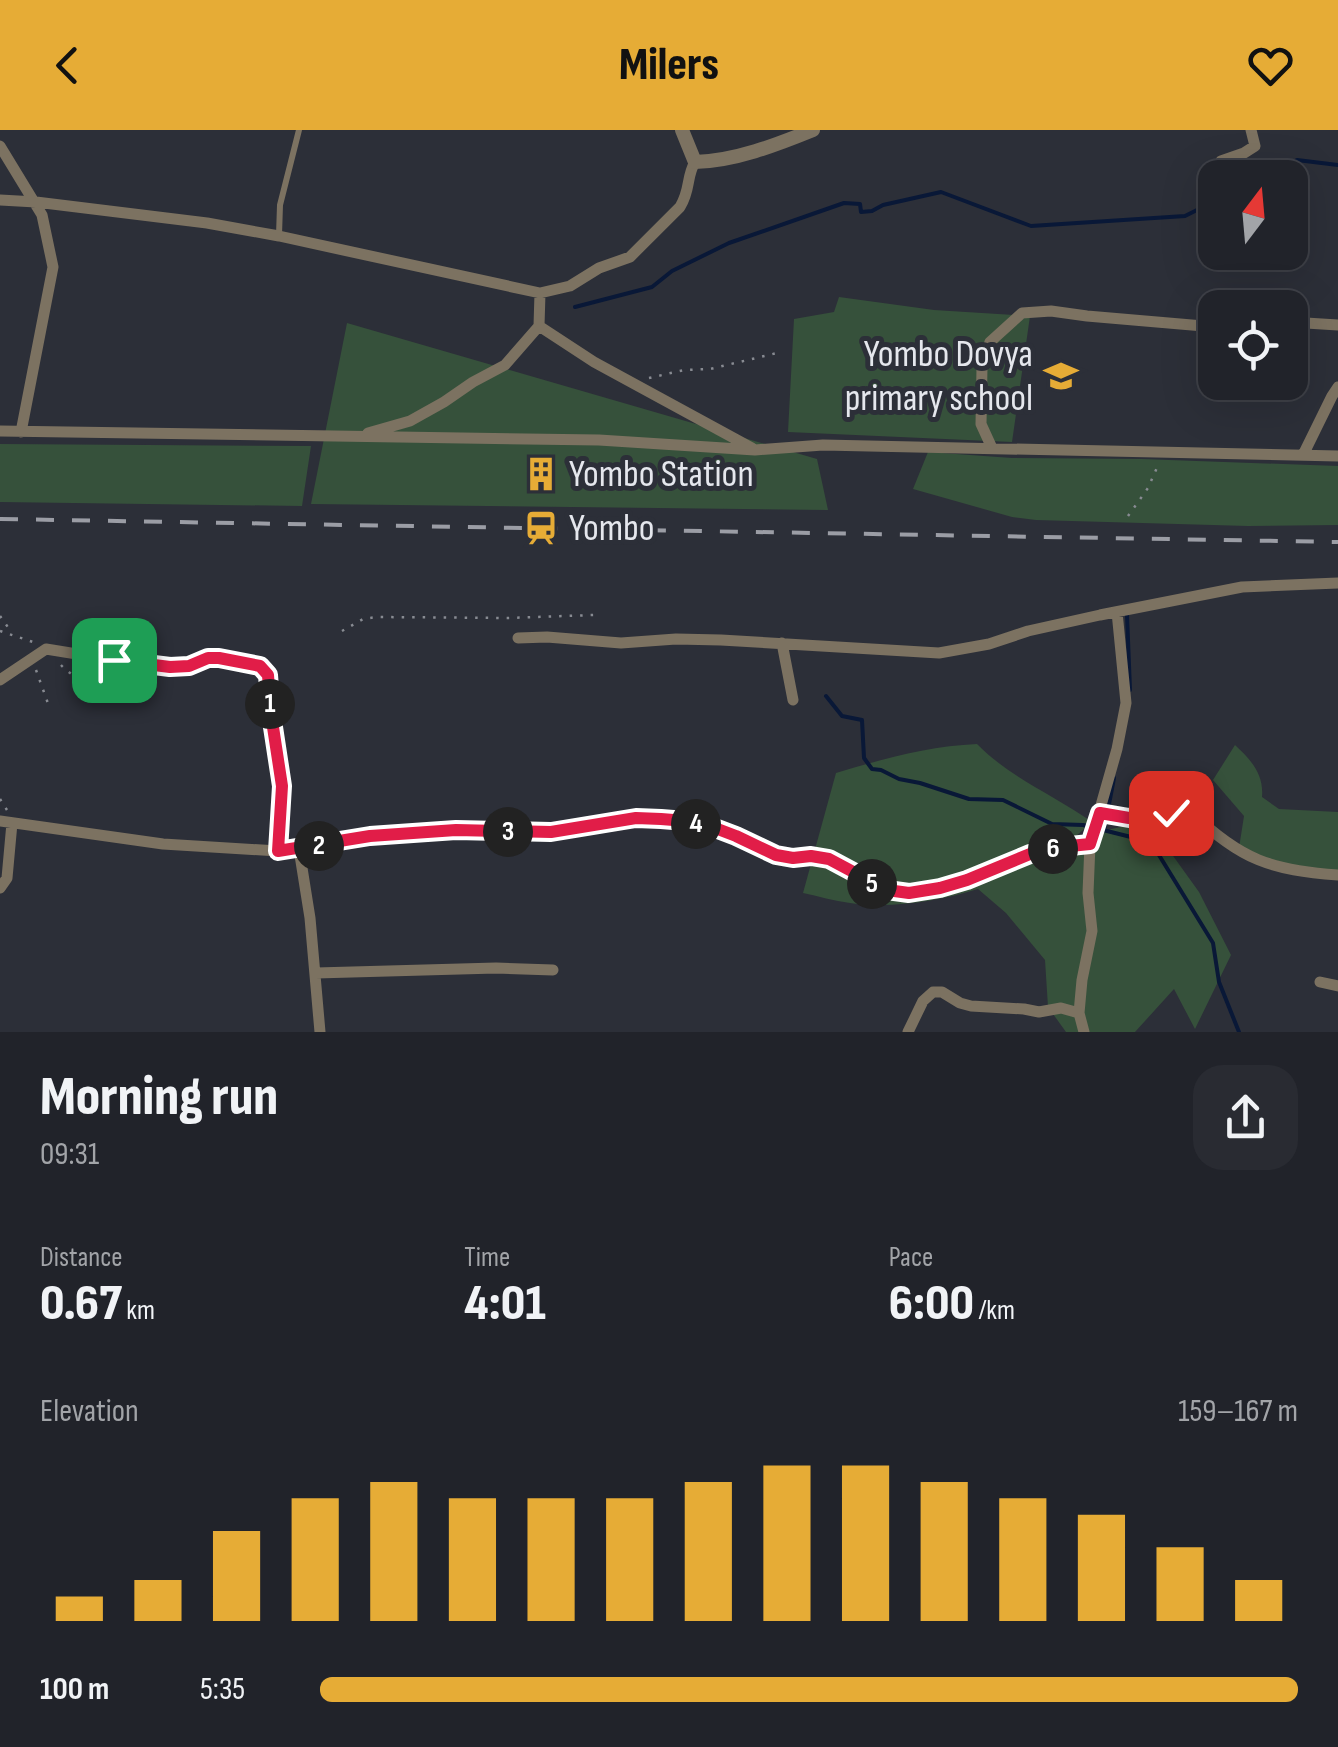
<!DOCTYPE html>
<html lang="en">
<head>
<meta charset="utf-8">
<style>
  body { margin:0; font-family:"Sofia Sans Condensed",sans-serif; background:#292b32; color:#f1f3f6; height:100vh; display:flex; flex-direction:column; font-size:38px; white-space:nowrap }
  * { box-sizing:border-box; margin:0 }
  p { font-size:32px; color:#a2a4a8 }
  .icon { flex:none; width:55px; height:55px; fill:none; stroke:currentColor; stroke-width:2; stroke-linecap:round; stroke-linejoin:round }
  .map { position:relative; height:902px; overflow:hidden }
  .sheet { display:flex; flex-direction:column; background:#21232a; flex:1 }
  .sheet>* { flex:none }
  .needle { width:65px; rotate:16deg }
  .controls { position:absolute; left:1198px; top:30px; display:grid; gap:20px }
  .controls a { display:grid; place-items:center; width:110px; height:110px; border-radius:20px; background:#21232a; box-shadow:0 10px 40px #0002,0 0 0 2px #3e4047; font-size:50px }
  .pin { position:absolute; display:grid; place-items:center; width:85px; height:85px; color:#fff; margin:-42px; border-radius:20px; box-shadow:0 5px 15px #0006 }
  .km { position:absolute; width:50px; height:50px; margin:-25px; border-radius:50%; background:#222; color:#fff; font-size:28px; line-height:50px; text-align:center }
  .round { display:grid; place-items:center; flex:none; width:105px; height:105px; border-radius:30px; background:#292b32 }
  .head { display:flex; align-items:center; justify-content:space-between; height:170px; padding:0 40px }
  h1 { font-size:55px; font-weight:800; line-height:75px }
  .figures { display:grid; grid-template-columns:repeat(3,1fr); gap:15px; height:170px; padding:10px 40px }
  .figures div { display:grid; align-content:center }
  .figures b { font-size:50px; font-weight:800 }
  .figures small { font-size:28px; font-weight:400 }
  .figures p { font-size:28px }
  .chart { height:280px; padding:20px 40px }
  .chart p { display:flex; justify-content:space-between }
  .chart svg { width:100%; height:180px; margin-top:10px; stroke:#e6ac36; stroke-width:6 }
  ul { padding:0 40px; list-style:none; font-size:32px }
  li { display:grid; grid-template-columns:160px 120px 1fr; align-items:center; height:75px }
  li i { height:25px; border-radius:12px; background:#e6ac36 }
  header { display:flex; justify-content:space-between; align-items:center; height:130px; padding:0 40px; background:#e6ac36; color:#111; font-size:45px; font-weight:800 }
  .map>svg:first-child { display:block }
  .green { fill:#36513b }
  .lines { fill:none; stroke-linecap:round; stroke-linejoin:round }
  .stream { stroke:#091837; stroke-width:4 }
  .path { stroke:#888b92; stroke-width:2.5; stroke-dasharray:2.5 8; stroke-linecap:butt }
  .service { stroke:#7c7261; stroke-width:6 }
  .minor { stroke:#7c7261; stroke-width:11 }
  .tertiary { stroke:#7c7261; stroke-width:14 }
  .rail { stroke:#9b9da5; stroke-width:4; stroke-dasharray:18 18; stroke-linecap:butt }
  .route-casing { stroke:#fff; stroke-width:20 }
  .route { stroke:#e11d48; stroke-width:12 }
  .labels { text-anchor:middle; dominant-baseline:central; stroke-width:10; stroke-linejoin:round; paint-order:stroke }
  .poi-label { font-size:38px; fill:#e5e7ed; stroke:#2c2f38; text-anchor:start }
</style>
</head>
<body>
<header><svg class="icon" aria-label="back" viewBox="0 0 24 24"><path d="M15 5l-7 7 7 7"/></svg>Milers<svg class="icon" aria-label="heart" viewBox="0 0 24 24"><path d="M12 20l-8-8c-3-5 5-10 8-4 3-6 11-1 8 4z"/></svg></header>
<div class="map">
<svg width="1338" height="902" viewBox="0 0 1338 902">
  <rect width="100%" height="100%" fill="#2c2f38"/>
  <path class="green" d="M839,167l95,13 96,6 -18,126 -224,-10 6,-113 40,-7z
    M347,193l470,136 11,51 -517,-6z
    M0,314l311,2 -9,60 -302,-4z
    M928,322l84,6 130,1 196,7v59l-90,1 -212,-6 -24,-3 -99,-28z
    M977,614c32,33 77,51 115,78l-17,15 73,-16 51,71 32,63 -36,74 -21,-40 -39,43h-69l-18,-25 -3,-47 -39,-47 -28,-24c-39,12 -87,20 -128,14 -16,-2 -32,-7 -47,-10l33,-120c47,-14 93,-27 141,-29z
    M1235,615c16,15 29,29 27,52l17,12 59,3v67l-54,-7 -45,-24 5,-32 -31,-36z"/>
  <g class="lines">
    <path class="stream" d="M1262,48l35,-18 41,5
      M575,177l77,-20 20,-16 57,-28 115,-40 16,1 1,8 11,-1 11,-6 58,-13 90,34 154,-10 30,-15
      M1127,485l3,75
      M826,566l16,20 20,4 2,38 8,11 9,1 18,9 21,4 49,16 34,1 49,24 31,1 56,14 15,8 59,96 6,39 20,50
      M1104,700l10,-52"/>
    <path class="path" d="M649,248l35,-8 26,-1 67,-16
      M1128,386l20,-28 11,-25
      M0,486l12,17
      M0,501l36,12
      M342,501l21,-12 14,-2 130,1 87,-3
      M61,535c22,23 60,33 86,11
      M36,540l14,39
      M0,669l7,11"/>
    <path class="service" d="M279,105l1,-30 19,-75"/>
    <path class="minor" d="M0,16l42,69 11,52 -32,165
      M1221,31l23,-8 11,-7 -4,-16
      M0,70l36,2 171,21 72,13 261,57 30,-7 29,-18 31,-11 50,-50c11,-18 6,-30 15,-45
      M1290,192l48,3
      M539,196l55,36 158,86
      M0,301l599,9 156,10 68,-5 515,11
      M368,303l42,-12 34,-19 29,-20 32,-17 34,-39 1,-33
      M992,318l-11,-24 1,-57 8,-25 32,-29 29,-2 36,5 128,11
      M1303,325l29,-59 6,-9
      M518,508l29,-1 74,6 55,-4 45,1 218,13 50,-9 39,-13 72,-16 142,-28 96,-4
      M782,513l11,57
      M0,550l46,-31 105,17h38l19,-8h11l41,8 8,9 3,39 11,72 -4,65
      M1100,683l29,4 53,-6 10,2c49,47 79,57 146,62
      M0,691l163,23 115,7 92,-14 85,-7 96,1 85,-13 25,1 25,2 29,7 21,8 40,19 17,2 18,-1 18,3 58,31 22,3 30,-5 28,-8 63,-26 30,-7 30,-3
      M299,719l11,69 10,114
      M0,758l7,-10 5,-55
      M316,843l180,-5 57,2
      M1320,852l18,4
      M908,902l15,-31 10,-9h9l18,11 11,3 53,3 15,3 22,-4 18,5
      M1084,902l-5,-19 3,-33 10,-49 -4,-38 2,-49 27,-95 9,-46 -9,-91"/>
    <path class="tertiary" d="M682,0l13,32c40,-1 81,-17 118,-32"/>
    <path class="rail" d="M0,389l1338,23"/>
  </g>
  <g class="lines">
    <g class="route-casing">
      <path id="route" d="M114,530l56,7 19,-1 19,-8h11l41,8 8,9 3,39 11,72 -4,65 92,-15 86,-6 95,2 85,-14 25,1 25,2 29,7 21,8 40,19 17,3 18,-2 18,3 58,31 22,3 31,-5 27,-8 63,-26 30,-7 30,-3 10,-31 29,5 42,-5"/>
    </g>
    <use href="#route" class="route"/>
  </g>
  <defs>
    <g id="school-bare" transform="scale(2.7)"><path d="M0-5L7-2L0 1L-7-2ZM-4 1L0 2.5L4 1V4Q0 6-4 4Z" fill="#e6ac36" stroke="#2c2f38" stroke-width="2.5" paint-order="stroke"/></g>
    <g id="building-bare" transform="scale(2.7)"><path d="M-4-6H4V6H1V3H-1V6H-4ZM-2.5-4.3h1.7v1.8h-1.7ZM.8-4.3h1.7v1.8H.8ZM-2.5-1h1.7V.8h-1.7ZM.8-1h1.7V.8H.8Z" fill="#e6ac36" stroke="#2c2f38" stroke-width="2.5" paint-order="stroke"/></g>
    <g id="station-bare" transform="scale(2.7)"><path d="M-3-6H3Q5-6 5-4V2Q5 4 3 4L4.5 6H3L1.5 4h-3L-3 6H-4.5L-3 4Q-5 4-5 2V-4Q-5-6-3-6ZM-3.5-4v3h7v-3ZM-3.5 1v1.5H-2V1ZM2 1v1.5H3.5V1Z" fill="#e6ac36" stroke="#2c2f38" stroke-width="2.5" paint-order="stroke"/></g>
  </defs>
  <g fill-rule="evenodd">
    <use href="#school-bare" x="1061" y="246"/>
    <use href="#building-bare" x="541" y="344"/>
    <use href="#station-bare" x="541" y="398"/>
  </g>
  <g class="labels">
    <g class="poi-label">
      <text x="1033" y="224" text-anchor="end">Yombo Dovya<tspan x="1033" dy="44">primary school</tspan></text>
      <text x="569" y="344">Yombo Station</text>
      <text x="569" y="398">Yombo</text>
    </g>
  </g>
</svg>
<div class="controls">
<a><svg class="needle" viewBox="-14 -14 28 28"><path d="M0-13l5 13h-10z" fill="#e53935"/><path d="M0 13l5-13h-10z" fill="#a2a4a8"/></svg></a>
<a><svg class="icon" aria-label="locate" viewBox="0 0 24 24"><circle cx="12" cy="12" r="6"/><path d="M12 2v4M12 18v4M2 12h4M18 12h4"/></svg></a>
</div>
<div class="pin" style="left:114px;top:530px;background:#1e9e55"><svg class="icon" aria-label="arrive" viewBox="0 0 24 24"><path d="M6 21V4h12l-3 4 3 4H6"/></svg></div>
<div class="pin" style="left:1171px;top:683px;background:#d93025"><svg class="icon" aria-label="check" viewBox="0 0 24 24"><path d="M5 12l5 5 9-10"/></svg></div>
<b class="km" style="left:270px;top:574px">1</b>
<b class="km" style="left:319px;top:716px">2</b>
<b class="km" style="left:508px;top:702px">3</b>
<b class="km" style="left:696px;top:694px">4</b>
<b class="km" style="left:872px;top:754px">5</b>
<b class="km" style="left:1053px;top:719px">6</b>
</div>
<section class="sheet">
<div class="head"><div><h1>Morning run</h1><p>09:31</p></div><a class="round"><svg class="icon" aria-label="share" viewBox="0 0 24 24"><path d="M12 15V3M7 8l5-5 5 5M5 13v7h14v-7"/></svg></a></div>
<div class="figures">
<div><p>Distance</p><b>0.67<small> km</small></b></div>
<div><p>Time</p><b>4:01</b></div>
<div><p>Pace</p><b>6:00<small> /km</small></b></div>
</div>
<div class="chart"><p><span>Elevation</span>159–167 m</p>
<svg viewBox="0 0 160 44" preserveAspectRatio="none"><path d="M5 44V38M15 44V34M25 44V22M35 44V14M45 44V10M55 44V14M65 44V14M75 44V14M85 44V10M95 44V6M105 44V6M115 44V10M125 44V14M135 44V18M145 44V26M155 44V34"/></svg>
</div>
<ul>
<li><b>100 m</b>5:35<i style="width:100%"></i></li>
</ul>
</section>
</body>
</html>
